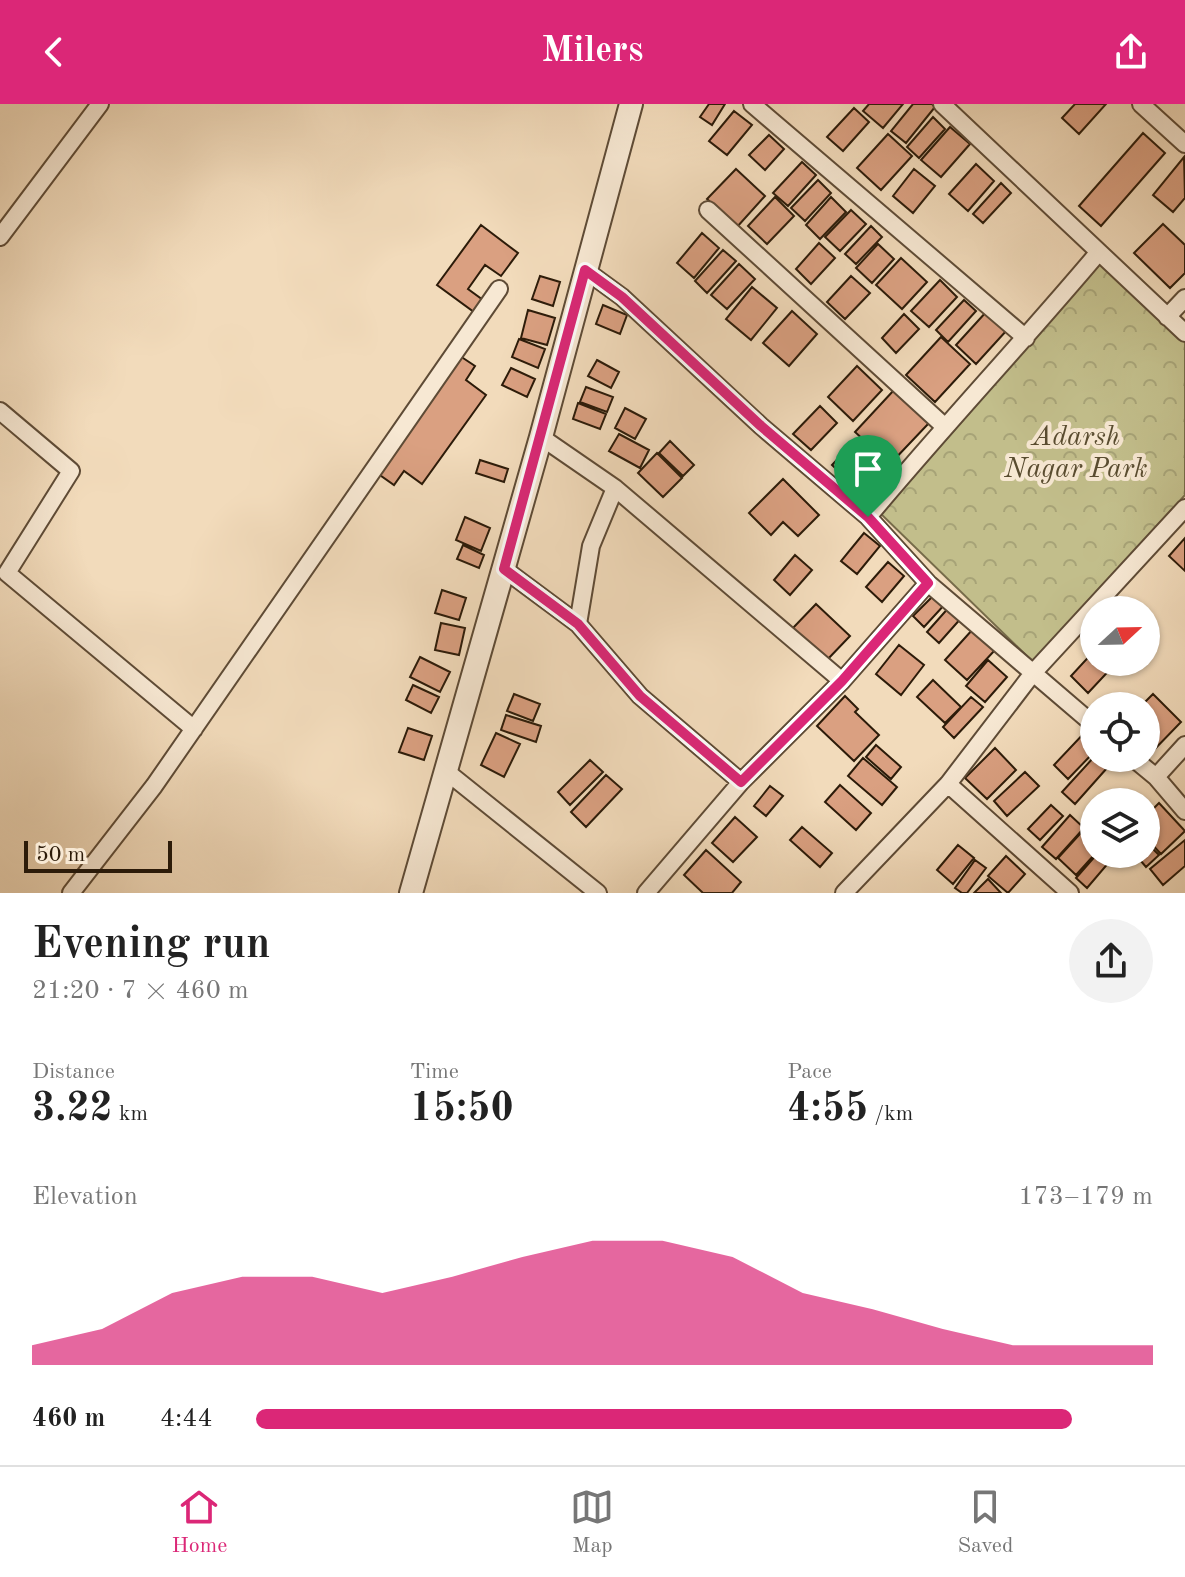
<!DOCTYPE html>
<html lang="en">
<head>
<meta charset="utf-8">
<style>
  body { margin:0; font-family:"Old Standard TT",serif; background:#f2f2f2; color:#222; height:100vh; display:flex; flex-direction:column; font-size:30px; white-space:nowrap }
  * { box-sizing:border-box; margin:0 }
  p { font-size:26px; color:#767676 }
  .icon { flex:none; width:44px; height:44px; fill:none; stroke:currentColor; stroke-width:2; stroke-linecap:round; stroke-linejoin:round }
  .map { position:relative; height:789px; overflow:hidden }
  .panel { display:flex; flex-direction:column; background:#fff; flex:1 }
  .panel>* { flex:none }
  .needle { width:52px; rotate:68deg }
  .controls { position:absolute; left:1080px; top:492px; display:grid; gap:16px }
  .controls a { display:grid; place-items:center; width:80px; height:80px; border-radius:50%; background:#fff; box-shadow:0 2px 6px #0004; font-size:40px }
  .scale { position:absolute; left:24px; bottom:20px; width:148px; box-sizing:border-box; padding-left:8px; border:4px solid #2c1b09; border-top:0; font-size:22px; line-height:28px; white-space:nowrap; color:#2c1b09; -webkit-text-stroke:6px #f7e8d3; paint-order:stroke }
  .pin { position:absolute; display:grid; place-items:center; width:68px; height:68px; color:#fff; margin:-82px -34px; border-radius:50% 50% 50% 0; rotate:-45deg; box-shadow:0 0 8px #0007 }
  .pin .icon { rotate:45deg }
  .round { display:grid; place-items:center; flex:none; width:84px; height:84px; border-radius:42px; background:#f2f2f2 }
  .summary { display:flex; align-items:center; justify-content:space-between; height:136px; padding:0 32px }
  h1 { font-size:44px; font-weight:700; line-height:60px }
  .metrics { display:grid; grid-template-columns:repeat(3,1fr); gap:12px; height:136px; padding:8px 32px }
  .metrics div { display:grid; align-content:center }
  .metrics b { font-size:40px; font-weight:700 }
  .metrics small { font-size:22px; font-weight:400 }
  .metrics p { font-size:22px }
  .chart { height:224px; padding:16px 32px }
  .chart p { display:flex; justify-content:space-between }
  .chart svg { width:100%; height:144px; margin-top:8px; fill:#db2777; opacity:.7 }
  ul { padding:0 32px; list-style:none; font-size:26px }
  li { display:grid; grid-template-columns:128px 96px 1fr; align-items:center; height:60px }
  li i { height:20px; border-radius:10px; background:#db2777 }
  header { display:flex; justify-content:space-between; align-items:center; height:104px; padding:0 32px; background:#db2777; color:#fff; font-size:36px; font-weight:700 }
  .tabs { display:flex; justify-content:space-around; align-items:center; height:112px; border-top:2px solid #e0e0e0; background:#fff; font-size:22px; color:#767676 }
  .tabs a { display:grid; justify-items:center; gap:4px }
  .tabs .selected { color:#db2777 }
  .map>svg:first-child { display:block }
  .forest { fill:url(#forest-crowns); stroke:#776c4a; stroke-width:2 }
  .building { fill:#daa081; stroke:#2c1b09; stroke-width:2 }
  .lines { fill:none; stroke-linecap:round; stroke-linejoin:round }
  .minor-casing { stroke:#5e4b36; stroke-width:20 }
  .tertiary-casing { stroke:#5e4b36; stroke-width:26 }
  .minor { stroke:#f7e8d3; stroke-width:16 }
  .tertiary { stroke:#f7e8d3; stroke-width:22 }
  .route-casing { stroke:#fff; stroke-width:16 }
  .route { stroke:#db2777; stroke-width:10 }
  .labels { text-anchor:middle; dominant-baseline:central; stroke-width:8; stroke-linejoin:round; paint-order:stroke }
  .park-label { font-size:28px; font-style:italic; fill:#594c30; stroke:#f7e8d3 }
</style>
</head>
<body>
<header><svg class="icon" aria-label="back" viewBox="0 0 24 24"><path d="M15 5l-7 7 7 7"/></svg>Milers<svg class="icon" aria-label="share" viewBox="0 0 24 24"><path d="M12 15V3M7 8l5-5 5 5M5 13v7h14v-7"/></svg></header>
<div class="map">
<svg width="1185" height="789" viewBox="0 0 1185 789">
  <defs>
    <pattern id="forest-crowns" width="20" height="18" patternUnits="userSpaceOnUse" patternTransform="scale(2)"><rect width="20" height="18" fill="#c2be8b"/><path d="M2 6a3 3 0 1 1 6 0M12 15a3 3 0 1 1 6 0" fill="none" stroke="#a7a377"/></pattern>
  </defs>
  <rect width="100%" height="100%" fill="#f2dbbb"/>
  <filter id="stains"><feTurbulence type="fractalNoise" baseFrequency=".0025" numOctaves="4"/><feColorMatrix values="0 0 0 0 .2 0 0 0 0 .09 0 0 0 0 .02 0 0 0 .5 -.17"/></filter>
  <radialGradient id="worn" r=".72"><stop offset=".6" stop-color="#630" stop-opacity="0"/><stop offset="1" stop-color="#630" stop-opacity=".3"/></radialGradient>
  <path class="forest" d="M1100,159l85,79v153l-151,168 -153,-149z"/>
  <path class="building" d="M709,0h16l-13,21 -12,-8z
    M869,0h34l-20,24 -20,-17z
    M913,0h19l3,3 -29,36 -15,-12z
    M1075,0h31l-27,30 -17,-16z
    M854,4l15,14 -26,29 -16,-14z
    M734,7l18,14 -25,30 -18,-14z
    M933,13l12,12 -26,29 -12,-11z
    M950,23l20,17 -29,33 -20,-17z
    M1143,29l22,20 -64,73 -22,-20z
    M888,30l24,22 -31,34 -24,-22z
    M769,31l15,14 -19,21 -16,-15z
    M1184,53l1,41 -12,14 -20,-17z
    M802,58l14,13 -28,31 -15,-13z
    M976,60l18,17 -26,30 -19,-17z
    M736,65l29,27 -28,31 -30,-28z
    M914,65l21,17 -22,27 -20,-17z
    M818,76l13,13 -26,28 -14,-13z
    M1001,79l10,10 -28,30 -10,-9z
    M775,93l19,19 -27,28 -19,-18z
    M831,93l15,15 -26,27 -14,-14z
    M851,106l15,14 -26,27 -15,-14z
    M1163,120l22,21v28l-15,15 -36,-35z
    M481,121l37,28 -17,23 -16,-11 -17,24 15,11 -9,12 -37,-27z
    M871,122l11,11 -26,27 -11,-10z
    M702,129l17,15 -25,30 -17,-15z
    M819,139l16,15 -24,26 -15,-15z
    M878,140l16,15 -22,24 -16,-15z
    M723,146l13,11 -29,32 -12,-12z
    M901,154l26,24 -25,27 -26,-24z
    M739,160l16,15 -28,30 -16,-14z
    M540,172l20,6 -7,24 -21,-7z
    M851,172l19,17 -25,26 -18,-17z
    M940,176l17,17 -28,30 -18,-16z
    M752,183l25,21 -26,32 -25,-21z
    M964,196l12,11 -28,31 -12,-12z
    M603,201l24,10 -7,19 -24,-10z
    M528,206l27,8 -8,27 -26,-7z
    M792,207l25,23 -28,32 -26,-23z
    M987,207l20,19 -31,34 -20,-19z
    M904,210l15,15 -23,24 -14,-15z
    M941,233l29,27 -35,38 -29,-27z
    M519,235l26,10 -7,19 -26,-11z
    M460,252l15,10 -9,14 20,15 -64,89 -18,-13 -10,14 -17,-12z
    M597,256l22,12 -8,16 -23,-12z
    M857,262l25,24 -29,31 -25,-24z
    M511,264l24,11 -8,18 -25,-12z
    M586,283l27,10 -6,15 -27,-10z
    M894,286l35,33 -39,41 -35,-32z
    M578,299l28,11 -6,15 -27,-10z
    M820,302l17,17 -26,27 -18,-16z
    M625,304l21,11 -11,20 -20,-11z
    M619,330l30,16 -9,18 -31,-17z
    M670,337l24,24 -11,11 -24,-23z
    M851,341l15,15 -18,20 -16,-15z
    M657,349l25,25 -19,19 -25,-24z
    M480,356l28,9 -4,13 -28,-9z
    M783,375l36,36 -21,21 -15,-14 -12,13 -22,-22z
    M465,413l25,11 -9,23 -25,-11z
    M864,429l16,13 -23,28 -16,-13z
    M1185,434v33l-16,-15z
    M463,441l21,10 -5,13 -22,-9z
    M795,451l17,15 -22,25 -16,-15z
    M888,458l16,14 -22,26 -16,-15z
    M442,486l24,8 -7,22 -24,-7z
    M936,489l10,10 -22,24 -11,-11z
    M816,500l34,32 -24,25 -34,-32z
    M951,501l12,11 -24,27 -12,-11z
    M441,519l24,5 -6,27 -24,-5z
    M973,525l22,21 -28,30 -22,-20z
    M899,541l25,20 -23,30 -25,-21z
    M1094,547v11h23l-29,31 -17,-17z
    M420,553l30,15 -10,20 -30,-15z
    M988,556l19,17 -22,25 -19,-16z
    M933,576l28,27 -16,16 -28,-26z
    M413,581l26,12 -8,16 -25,-13z
    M514,590l26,10 -7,17 -26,-10z
    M1153,590l28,28 -31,32 -4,-4v-44h-5z
    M845,592l13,13 -3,3 24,23 -25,26 -37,-35z
    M971,593l12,10 -29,31 -11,-11z
    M506,611l35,11 -5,16 -35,-12z
    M408,624l24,8 -8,24 -25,-8z
    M1088,625l6,6v17l-26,27 -14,-14z
    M496,629l24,11 -16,33 -23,-12z
    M876,641l25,22 -10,12 -25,-22z
    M995,644l21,22 -29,29 -22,-21z
    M1094,653l13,11 -32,36 -13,-12z
    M863,654l34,29 -15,18 -34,-29z
    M590,656l13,12 -33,33 -12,-13z
    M1025,668l14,14 -32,30 -13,-15z
    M606,671l16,14 -36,38 -15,-15z
    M840,681l31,28 -15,17 -31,-28z
    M770,682l13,10 -17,20 -12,-10z
    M1159,699l26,28 -24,23 -15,-16v-22z
    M1051,701l12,11 -23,24 -12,-11z
    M1070,711l14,13 -28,31 -14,-12z
    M735,713l22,20 -24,25 -21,-19z
    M1089,720l5,5 1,25 -19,21 -18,-17z
    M802,723l30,26 -12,14 -30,-27z
    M1185,736v26l-22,19 -13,-16z
    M1146,738l13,13 -13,12 -11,-13h11z
    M958,741l16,13 -21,26 -16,-14z
    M706,746l35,32 -9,11h-29l-19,-18z
    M1097,750h19l-29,34 -11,-10z
    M1006,752l19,18 -17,19 -20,-17z
    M975,756l11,8 -19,25h-5l-7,-5z
    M988,775l13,14h-27z"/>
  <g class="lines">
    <g class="minor-casing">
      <path id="minor" d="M752,0l274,234
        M942,0l243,229
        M1141,0l44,40
        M708,106l236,216
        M0,133l100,-133
        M585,166l37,27 139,129 107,91 60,66 166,142
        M1167,213l18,-19
        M0,307l71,60 -64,102 187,156
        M541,333l74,51 227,193
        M615,384l-24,58 -13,78 62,72 101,86
        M868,413c75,-90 155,-175 230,-264
        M504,465l74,55
        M1133,654l23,19 29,34
        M447,668l151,121
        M1156,673l29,-32
        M948,680l122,109
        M71,789l83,-107 345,-497
        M646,789l95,-111 101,-101 86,-98
        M844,789l104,-109 85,-111 152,-165"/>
    </g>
    <g class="tertiary-casing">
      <path id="tertiary" d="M411,789l130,-456 90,-333"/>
    </g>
    <use href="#minor" class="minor"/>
    <use href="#tertiary" class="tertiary"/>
  </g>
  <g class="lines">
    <g class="route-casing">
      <path id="route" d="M585,166l37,27 139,129 107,91 60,66 -86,98 -101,101 -101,-86 -62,-72 -74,-55z"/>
    </g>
    <use href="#route" class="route"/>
  </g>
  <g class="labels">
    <g class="park-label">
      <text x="1076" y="334">Adarsh<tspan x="1076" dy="32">Nagar Park</tspan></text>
    </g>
  </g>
  <rect width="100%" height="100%" filter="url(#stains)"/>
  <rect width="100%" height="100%" fill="url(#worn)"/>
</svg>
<div class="controls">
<a><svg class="needle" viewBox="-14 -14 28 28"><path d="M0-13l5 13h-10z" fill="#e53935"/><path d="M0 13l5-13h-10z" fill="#767676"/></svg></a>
<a><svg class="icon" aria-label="locate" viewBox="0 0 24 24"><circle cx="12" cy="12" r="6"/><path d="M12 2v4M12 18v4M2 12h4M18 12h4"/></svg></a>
<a><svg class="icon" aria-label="layers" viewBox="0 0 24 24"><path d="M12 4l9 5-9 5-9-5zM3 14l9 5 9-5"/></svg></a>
</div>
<div class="scale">50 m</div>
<div class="pin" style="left:868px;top:413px;background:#1e9e55"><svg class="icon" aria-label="arrive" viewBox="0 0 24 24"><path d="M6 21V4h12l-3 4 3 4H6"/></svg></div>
</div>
<section class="panel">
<div class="summary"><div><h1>Evening run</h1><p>21:20 · 7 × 460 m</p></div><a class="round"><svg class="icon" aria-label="share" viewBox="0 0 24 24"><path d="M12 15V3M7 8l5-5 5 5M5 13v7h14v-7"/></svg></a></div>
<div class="metrics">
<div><p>Distance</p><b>3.22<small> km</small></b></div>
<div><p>Time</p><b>15:50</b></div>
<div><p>Pace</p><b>4:55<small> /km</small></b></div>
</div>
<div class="chart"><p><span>Elevation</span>173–179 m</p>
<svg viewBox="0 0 160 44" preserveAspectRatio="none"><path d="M0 44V38L10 33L20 22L30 17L40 17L50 22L60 17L70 11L80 6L90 6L100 11L110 22L120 27L130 33L140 38L150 38L160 38V44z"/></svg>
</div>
<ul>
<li><b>460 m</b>4:44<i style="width:91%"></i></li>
</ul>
</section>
<nav class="tabs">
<a class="selected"><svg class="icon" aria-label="home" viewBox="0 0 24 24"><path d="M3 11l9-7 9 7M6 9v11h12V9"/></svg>Home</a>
<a><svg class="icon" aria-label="map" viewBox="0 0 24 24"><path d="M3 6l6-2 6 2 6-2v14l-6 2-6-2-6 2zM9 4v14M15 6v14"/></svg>Map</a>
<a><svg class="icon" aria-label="saved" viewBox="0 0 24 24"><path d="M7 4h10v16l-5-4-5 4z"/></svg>Saved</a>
</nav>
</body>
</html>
